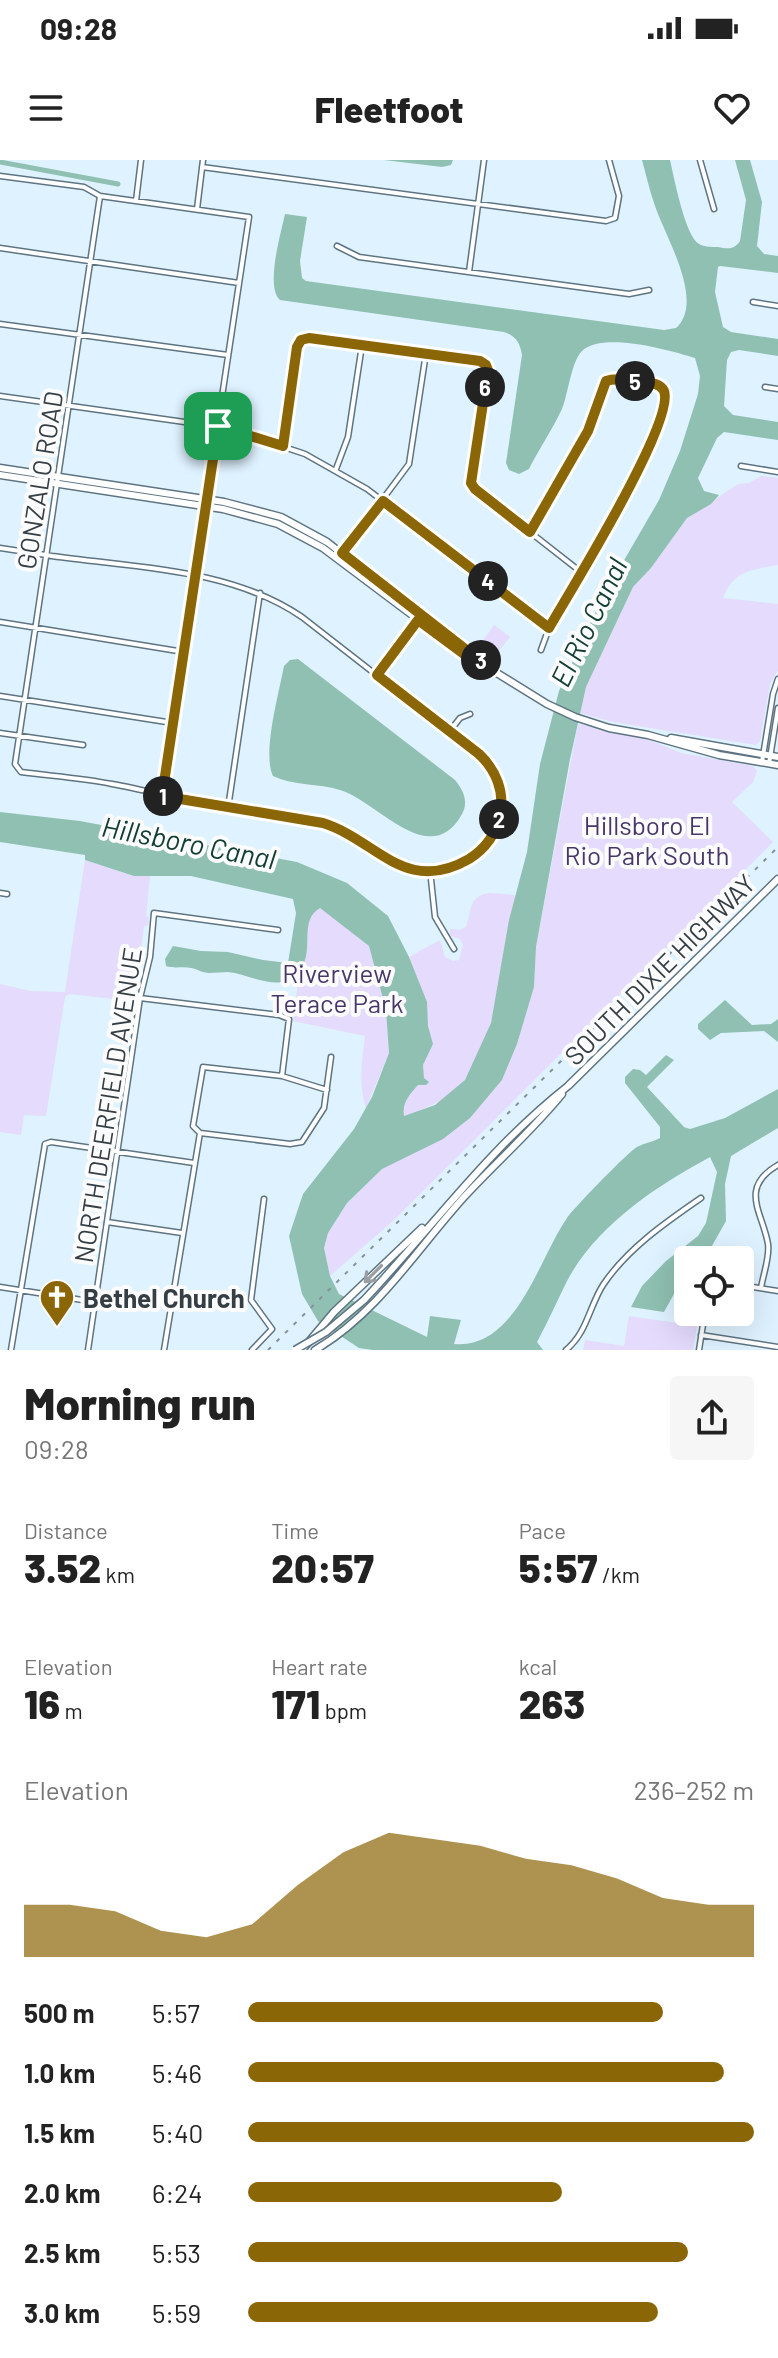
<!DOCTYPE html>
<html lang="en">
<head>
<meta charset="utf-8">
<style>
  body { margin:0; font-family:Barlow,sans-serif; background:#f6f6f6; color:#222; height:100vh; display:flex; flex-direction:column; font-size:30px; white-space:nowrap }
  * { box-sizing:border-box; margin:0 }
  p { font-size:26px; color:#767676 }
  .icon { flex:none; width:44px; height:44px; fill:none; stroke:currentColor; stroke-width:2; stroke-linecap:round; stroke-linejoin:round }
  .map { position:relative; height:1190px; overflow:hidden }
  .sheet { display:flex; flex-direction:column; background:#fff; flex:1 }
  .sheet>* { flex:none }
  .buttons { position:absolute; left:674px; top:1086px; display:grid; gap:16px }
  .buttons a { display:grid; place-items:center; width:80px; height:80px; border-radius:8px; background:#fff; box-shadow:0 8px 32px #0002; font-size:40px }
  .pin { position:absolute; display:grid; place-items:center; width:68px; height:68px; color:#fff; margin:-34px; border-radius:16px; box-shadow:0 4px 12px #0006 }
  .km { position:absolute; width:40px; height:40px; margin:-20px; border-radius:50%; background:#222; color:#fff; font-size:22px; line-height:40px; text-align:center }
  .round { display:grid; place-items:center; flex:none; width:84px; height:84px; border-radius:8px; background:#f6f6f6 }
  .summary { display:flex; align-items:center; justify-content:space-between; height:136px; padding:0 24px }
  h1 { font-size:44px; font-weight:800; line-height:60px }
  .figures { display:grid; grid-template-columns:repeat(3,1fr); gap:12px; height:136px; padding:8px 24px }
  .figures div { display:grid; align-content:center }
  .figures b { font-size:40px; font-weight:800 }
  .figures small { font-size:22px; font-weight:400 }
  .figures p { font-size:22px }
  .chart { height:224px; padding:16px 24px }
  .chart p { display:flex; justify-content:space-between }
  .chart svg { width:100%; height:144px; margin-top:8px; fill:#8b6606; opacity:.7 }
  ul { padding:0 24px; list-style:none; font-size:26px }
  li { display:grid; grid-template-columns:128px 96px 1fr; align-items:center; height:60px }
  li i { height:20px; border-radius:10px; background:#8b6606 }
  .status { display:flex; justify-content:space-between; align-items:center; height:56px; padding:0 40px; background:#fff; direction:ltr }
  .status svg { height:22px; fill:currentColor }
  header { display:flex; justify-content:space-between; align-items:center; height:104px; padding:0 24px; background:#fff; font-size:36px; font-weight:800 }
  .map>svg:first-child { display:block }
  .green { fill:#e4dbfd }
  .water { fill:#8fc0b2 }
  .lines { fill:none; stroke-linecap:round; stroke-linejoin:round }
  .canal { stroke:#8fc0b2; stroke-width:5 }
  .minor-casing { stroke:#5e7482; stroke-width:7 }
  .secondary-casing { stroke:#5e7482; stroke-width:9 }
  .minor { stroke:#fff; stroke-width:4 }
  .secondary { stroke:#fff; stroke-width:6 }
  .rail { stroke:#83919b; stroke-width:2; stroke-dasharray:4 8; stroke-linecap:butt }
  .secondary-bridge-casing { stroke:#5e7482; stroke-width:9; stroke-linecap:butt }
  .secondary-bridge { stroke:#fff; stroke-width:6 }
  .oneway { stroke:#9a9ea2 }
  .route-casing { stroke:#fff; stroke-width:16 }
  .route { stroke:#8b6606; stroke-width:10 }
  .labels { text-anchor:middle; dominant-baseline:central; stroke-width:8; stroke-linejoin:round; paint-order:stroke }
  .street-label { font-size:26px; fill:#343e44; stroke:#fcfcfc }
  .park-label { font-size:26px; fill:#473668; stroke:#fcfcfc }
  .poi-label { font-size:26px; font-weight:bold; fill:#343e44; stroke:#fcfcfc; text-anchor:start }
  .water-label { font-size:28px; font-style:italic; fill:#113d33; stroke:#fcfcfc }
</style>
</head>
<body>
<div class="status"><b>09:28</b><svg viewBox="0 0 49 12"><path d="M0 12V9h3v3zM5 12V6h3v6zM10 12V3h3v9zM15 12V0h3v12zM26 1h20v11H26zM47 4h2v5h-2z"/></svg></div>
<header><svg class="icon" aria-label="menu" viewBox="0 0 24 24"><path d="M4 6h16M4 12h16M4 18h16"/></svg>Fleetfoot<svg class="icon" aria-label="heart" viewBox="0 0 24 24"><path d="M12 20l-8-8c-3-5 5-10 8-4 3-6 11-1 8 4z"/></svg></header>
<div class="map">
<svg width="778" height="1190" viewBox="0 0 778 1190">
  <rect width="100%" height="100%" fill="#dff2ff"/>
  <path class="green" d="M761,316l17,2v87c-27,5 -44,5 -55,33l55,6v66l-8,14 -10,57 -4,4 -143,-23 -33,-9 6,-26 47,-100 18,-19 36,-50 51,-34 11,-1z
    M494,465l16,12 -16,20 -15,-11z
    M578,564l71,16 32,13 72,13 4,5 -4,11 -21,20 41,40 -379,378 -64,56 -6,-28 4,-15 19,-30 35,-34 88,-51 32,-38 15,-36 17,-57 2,-40z
    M85,700l49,16h16l-4,40 3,1 -1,9h-4l-7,53 -19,-3 -4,23 -45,-5 -4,3 -19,119 -22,-1 -3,20 -21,-3v-148l30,7 35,1z
    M489,733l27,2c-17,61 -14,129 -50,183 -13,20 -40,30 -62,39 -2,-14 5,-22 14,-32h8l2,-4 -4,-3 -1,-13 10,-21 -5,-18 -2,-24 -17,-45 31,-17 5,17 8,4 6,-1 4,-15 -3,-6 -11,-4 2,-6 9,1 6,-3c6,-18 2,-30 23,-34z
    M308,743l16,7 45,36 17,64 3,43 -23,55c-8,-24 -4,-47 -1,-72l-72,-15z
    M629,1156l68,10 -4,24h-110l2,-10 39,6z"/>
  <path class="water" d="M384,0h69l-2,5 -9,2z
    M642,0h28c4,17 15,76 29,84 5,3 13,3 19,3 10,2 16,3 22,-6l6,-41 -11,-40h15l12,42 -5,44 7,8 14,2v17l-58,-7 -2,1 -3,25 8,35 8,5 47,7v17l-39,-6 -8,2 -4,8 -3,46 9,9 45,7v18l-54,-8 -7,6 -19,40 6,13 15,4 -8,9 -24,14 -36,50 -18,19 -47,100 -16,72 -34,188 -2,40 -17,57 -15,36 -32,38 -27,21 -61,30 -35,34 -19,30 -4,15 6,28 9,18 88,43 3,-21 31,4 -7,24c62,6 85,-86 113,-126 8,-11 59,-64 70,-71 7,-4 16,-5 23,-9v-11l-35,-44v-6l8,-8 7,1 6,5 20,-20 8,5 -27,27 37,40 6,2 35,-11 53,-29v39l-47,28 -6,28 1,37 -22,39h-16v19l-14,15 -10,18 -33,-5 11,-21 24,-25 32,-25 8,-13 11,-51 -7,-15c-55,30 -113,68 -143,124 -10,20 -19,41 -30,61l6,8h-170l-14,-2 -41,-27 -16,-27 -13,-58 14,-42 51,-65 18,-32 17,-44 -3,-43 -17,-64 -49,-38c-19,11 -9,34 -15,52 -15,40 -50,15 -77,12 -6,0 -12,1 -19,1 -7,0 -11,-4 -18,-5 -8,-2 -16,1 -25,-2l-1,-7 8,-13 28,5 27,1 35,8 25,3 8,-50 -3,-14 -102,-23h-57l-49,-16v-5l-85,-13v-30l80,9 217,41 50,21 41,33 21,41 18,45 1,24 5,18 -10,21 1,13 5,4 -3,3h-8c-9,10 -16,18 -14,31l31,-11 30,-25 26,-57 18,-103 18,-68 13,-88 19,-73 42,-91 58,-100 21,-49 18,-57 2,-18 -5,-18c-25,-8 -93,-27 -113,-7 -11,11 -14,44 -20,58 -10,21 -23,40 -33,60l-10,5 -10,-4 -3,-7 16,-108c-2,-12 -6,-19 -18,-23l-224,-32c-15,-13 1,-67 5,-86l22,3 -7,44 2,17 4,3 358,49 12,-2c30,-27 -12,-93 -22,-125 -5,-14 -8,-29 -12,-43z
    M298,499l157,121c8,10 14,21 7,34 -32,58 -86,-14 -122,-24 -22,-7 -46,-4 -67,-14 -11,-23 6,-83 11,-110l6,-6z
    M725,840l27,25 19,-1 7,-5v23l-14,-11 -43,2 -11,7 -12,-11v-5z"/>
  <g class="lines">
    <path class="canal" d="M0,2l118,22"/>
    <g class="minor-casing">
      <path id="minor" d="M700,0l14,49
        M202,7l404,54 9,-3 4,-22 -10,-36
        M0,16l84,11 16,9 149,21 -87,579
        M136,41l5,-41
        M197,49l6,-49
        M337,86l22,11 270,37 20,-4
        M0,88l239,35
        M469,112l15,-112
        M753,142l25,4
        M0,164l228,31
        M765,227l13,2
        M0,236l227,32 78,26 62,35 182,139
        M283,286l14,-99 4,-7 8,-2 171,23 6,4 2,5 -17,113 4,6 106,83
        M741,306l37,6
        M336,309l12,-32 14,-92
        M530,372l58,-101 18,-50c11,-4 24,0 36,1 8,1 18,1 22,9 12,29 -95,202 -115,237l-8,22
        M0,388l46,7 6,1c85,12 178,12 250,61l181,141c43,49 3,115 -59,112 -40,-1 -61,-35 -97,-46 -33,-9 -69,-11 -102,-17 -38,-6 -75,-16 -113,-23 -30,-6 -61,-8 -91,-12l-6,-8 85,-568
        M341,395l68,-91 17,-111
        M0,462l184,30
        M377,515l42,-56
        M0,536l173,27
        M450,571l10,-13 10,-4
        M0,573l83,12
        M762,602l11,-68 5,-15
        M769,604l9,-56
        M228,648l32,-215
        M430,710l5,47 19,32
        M0,733l7,1
        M140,838l139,17 10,4 -7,57
        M200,973l90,11 12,-2 22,-34 7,-51
        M107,1062l75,11
        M740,1125l38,6
        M0,1127l95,15
        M761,1128c2,-13 9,-31 7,-44 -5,-31 -30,-56 10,-79
        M701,1175l77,12
        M11,1190l34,-206 6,-2 143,21
        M88,1190l52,-352 10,-41 4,-44 124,17
        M164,1190l36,-217 -7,-7 10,-59 79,9 45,14
        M252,1190l20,-21 -21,-29 13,-101
        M566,1190c21,-17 23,-43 37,-65 24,-36 63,-63 98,-87
        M699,1190l6,-38"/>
    </g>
    <g class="secondary-casing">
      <path id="secondary" d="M0,308l224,34 57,15 46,25 165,128 55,34 28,13 34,11 39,7 71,20 59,10
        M0,315l223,34 55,15 45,24 149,112 13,7
        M671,578l107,19
        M364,1140c69,-73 124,-151 204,-214l210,-207
        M302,1190l32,-38 88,-84
        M315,1190c63,-37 101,-100 149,-153 32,-35 68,-66 98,-103"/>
    </g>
    <use href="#minor" class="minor"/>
    <use href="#secondary" class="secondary"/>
    <path class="rail" d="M268,1190l510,-503"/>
    <g class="secondary-bridge-casing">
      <path id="secondary-bridge" d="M295,1190l31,-18 38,-32"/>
    </g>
    <use href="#secondary-bridge" class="secondary-bridge"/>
  </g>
  <defs><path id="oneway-shaft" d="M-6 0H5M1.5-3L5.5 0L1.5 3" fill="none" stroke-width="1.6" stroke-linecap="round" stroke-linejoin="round" transform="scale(2)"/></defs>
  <use class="oneway" href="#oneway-shaft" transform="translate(373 1114) rotate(135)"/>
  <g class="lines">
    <g class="route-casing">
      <path id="route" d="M309,178l171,23 6,4 2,5 -17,113 4,6 55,43 58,-101 18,-50c11,-4 24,0 36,1 8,1 18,1 22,9 12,30 -95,202 -115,237l-166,-127 -41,52 150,117 -20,-10 -54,-40 -41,55 102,79c17,16 26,38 21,61 -4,19 -15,34 -31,44 -64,37 -92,-19 -146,-36l-161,-27 56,-370 65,20 14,-99 4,-7z"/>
    </g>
    <use href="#route" class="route"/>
  </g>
  <defs>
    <g id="church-pin" transform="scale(1.8)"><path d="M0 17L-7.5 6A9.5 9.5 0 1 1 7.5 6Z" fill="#8b6606" stroke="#fcfcfc"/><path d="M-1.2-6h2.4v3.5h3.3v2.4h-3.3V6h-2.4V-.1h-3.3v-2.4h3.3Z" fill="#fff"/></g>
  </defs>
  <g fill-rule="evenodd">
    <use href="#church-pin" x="57" y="1137"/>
  </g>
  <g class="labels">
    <g class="street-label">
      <text transform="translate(39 320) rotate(-81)">GONZALO ROAD</text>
      <text transform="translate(659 809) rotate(-45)">SOUTH DIXIE HIGHWAY</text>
      <text transform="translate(107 945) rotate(-81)">NORTH DEERFIELD AVENUE</text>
    </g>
    <g class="park-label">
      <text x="647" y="664">Hillsboro El<tspan x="647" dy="30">Rio Park South</tspan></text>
      <text x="337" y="812">Riverview<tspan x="337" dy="30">Terace Park</tspan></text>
    </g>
    <g class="poi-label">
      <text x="83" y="1137">Bethel Church</text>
    </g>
    <g class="water-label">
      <text transform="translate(588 462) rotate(-64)">El Rio Canal</text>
      <text transform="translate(189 682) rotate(11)">Hillsboro Canal</text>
    </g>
  </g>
</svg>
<div class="buttons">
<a><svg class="icon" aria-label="locate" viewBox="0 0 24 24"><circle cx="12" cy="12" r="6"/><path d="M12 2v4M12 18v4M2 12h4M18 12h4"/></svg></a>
</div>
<div class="pin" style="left:218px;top:266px;background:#1e9e55"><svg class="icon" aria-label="arrive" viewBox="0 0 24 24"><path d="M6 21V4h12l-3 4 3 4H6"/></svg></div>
<b class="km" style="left:163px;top:636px">1</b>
<b class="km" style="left:499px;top:659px">2</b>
<b class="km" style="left:481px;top:500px">3</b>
<b class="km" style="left:488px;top:421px">4</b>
<b class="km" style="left:635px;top:221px">5</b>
<b class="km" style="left:485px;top:227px">6</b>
</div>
<section class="sheet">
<div class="summary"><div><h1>Morning run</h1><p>09:28</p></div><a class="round"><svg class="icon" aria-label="share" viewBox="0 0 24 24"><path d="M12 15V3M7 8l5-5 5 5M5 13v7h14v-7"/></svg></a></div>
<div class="figures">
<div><p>Distance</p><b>3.52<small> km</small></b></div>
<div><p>Time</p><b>20:57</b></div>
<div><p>Pace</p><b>5:57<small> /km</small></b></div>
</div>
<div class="figures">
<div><p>Elevation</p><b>16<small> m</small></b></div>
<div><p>Heart rate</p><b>171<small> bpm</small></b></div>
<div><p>kcal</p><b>263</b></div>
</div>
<div class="chart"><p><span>Elevation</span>236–252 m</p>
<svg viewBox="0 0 160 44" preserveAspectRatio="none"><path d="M0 44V28L10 28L20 30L30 36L40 38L50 34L60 22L70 12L80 6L90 8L100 10L110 14L120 16L130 20L140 26L150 28L160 28V44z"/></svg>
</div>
<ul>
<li><b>500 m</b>5:57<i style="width:82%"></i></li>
<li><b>1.0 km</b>5:46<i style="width:94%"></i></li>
<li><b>1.5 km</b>5:40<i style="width:100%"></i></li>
<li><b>2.0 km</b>6:24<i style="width:62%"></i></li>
<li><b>2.5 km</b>5:53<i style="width:87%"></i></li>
<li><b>3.0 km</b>5:59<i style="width:81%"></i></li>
</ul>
</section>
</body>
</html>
